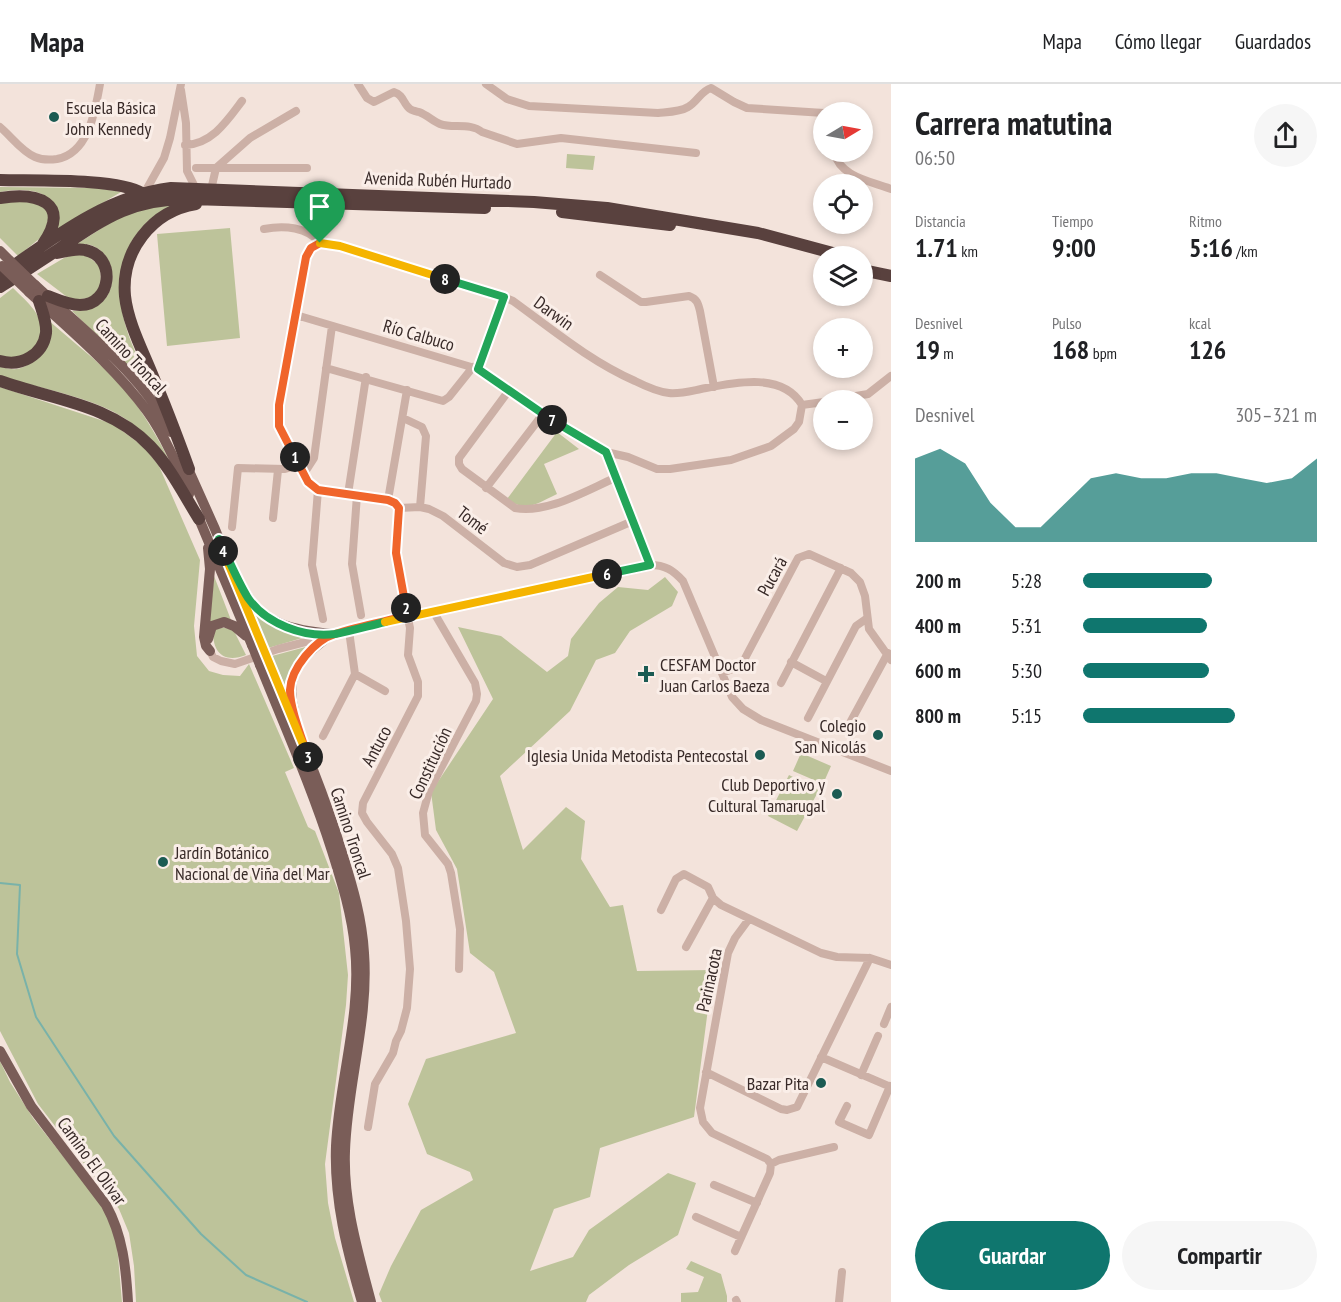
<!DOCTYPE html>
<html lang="es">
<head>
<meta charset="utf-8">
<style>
  body { margin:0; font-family:"PT Sans Narrow",sans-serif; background:#f6f6f6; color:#202124; height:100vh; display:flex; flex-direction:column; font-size:22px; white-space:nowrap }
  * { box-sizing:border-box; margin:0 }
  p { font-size:20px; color:#757577 }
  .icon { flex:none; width:33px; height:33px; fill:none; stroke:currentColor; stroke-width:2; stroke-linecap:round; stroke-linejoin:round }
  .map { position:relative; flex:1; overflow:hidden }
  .drawer { display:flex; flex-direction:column; background:#fff; width:450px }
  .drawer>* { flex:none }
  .needle { width:39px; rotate:80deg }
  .controls { position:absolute; left:813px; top:18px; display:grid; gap:12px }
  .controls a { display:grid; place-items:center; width:60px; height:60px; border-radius:50%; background:#fff; box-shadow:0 3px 9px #0003; font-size:30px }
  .pin { position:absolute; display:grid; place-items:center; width:51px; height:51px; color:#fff; margin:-62px -26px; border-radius:50% 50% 50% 0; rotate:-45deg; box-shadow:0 0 6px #0007 }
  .pin .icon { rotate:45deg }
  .km { position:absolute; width:30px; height:30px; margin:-15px; border-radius:50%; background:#222; color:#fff; font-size:16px; line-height:30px; text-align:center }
  .round { display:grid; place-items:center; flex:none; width:63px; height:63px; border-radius:32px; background:#f6f6f6 }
  .headline { display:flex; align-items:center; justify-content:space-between; height:102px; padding:0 24px }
  h1 { font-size:33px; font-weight:600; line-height:45px }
  .figures { display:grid; grid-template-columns:repeat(3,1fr); gap:9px; height:102px; padding:6px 24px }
  .figures div { display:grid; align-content:center }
  .figures b { font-size:26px; font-weight:600 }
  .figures small { font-size:16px; font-weight:400 }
  .figures p { font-size:16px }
  .chart { height:168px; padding:12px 24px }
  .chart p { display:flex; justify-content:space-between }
  .chart svg { width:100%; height:108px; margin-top:6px; fill:#0f766e; opacity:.7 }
  .primary-button { display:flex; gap:12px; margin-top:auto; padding:12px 24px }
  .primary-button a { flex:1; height:69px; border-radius:36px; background:#0f766e; color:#fff; font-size:24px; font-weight:600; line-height:69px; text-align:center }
  .primary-button a+a { background:#f6f6f6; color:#202124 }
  ul { padding:0 24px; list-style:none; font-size:20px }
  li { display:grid; grid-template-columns:96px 72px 1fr; align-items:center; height:45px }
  li i { height:15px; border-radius:8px; background:#0f766e }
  header { display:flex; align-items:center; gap:36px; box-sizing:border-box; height:84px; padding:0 30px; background:#fff; border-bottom:2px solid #e0e0e0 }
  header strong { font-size:28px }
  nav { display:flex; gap:33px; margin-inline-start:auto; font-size:21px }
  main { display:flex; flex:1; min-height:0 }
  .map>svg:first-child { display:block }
  .green { fill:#bdc39a }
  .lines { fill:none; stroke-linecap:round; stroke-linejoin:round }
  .stream { stroke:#79b2a9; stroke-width:2 }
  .minor { stroke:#ccb0a6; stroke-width:8 }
  .major { stroke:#7a5d58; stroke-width:10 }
  .highway { stroke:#59413e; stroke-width:12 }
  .major-bridge { stroke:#7a5d58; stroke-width:10 }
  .split-1-casing { stroke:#fff; stroke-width:12 }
  .split-2-casing { stroke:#fff; stroke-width:12 }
  .split-3-casing { stroke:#fff; stroke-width:12 }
  .split-4-casing { stroke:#fff; stroke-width:12 }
  .split-5-casing { stroke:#fff; stroke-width:12 }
  .split-6-casing { stroke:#fff; stroke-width:12 }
  .split-7-casing { stroke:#fff; stroke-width:12 }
  .split-8-casing { stroke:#fff; stroke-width:12 }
  .split-9-casing { stroke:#fff; stroke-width:12 }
  .split-1 { stroke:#f0652b; stroke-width:8 }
  .split-2 { stroke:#f0652b; stroke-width:8 }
  .split-3 { stroke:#f0652b; stroke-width:8 }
  .split-4 { stroke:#f5b400; stroke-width:8 }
  .split-5 { stroke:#22a559; stroke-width:8 }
  .split-6 { stroke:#f5b400; stroke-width:8 }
  .split-7 { stroke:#22a559; stroke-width:8 }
  .split-8 { stroke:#22a559; stroke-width:8 }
  .split-9 { stroke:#f5b400; stroke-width:8 }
  .poi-dot { fill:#1b5b53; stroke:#faeee8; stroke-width:2 }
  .labels { text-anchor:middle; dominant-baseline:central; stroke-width:6; stroke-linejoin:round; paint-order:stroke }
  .poi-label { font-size:18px; fill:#382a28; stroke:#faeee8; text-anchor:end }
  .street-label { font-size:18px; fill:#382a28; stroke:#faeee8 }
</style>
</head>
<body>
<header>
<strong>Mapa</strong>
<nav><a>Mapa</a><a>Cómo llegar</a><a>Guardados</a></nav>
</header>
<main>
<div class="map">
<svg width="891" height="1218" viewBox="0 0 891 1218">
  <rect width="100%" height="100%" fill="#f3e3db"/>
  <path class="green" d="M567,70l28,2 -2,14 -27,-2z
    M0,103l97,1 24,4 -64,38c-1,-7 0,-18 -3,-24 -8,-19 -38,-17 -54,-14z
    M0,118h37l13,11 -6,22 -26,21 -18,-18z
    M182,119c-12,5 -27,10 -36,20 -28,27 -31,68 -20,104 6,22 19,43 28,64l-82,-80c11,0 23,-2 31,-10 16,-16 11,-48 -12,-56 -4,-1 -10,-1 -14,-1l39,-25 26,-10z
    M230,144l10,110 -73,8 -10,-112z
    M75,170h10l15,12 1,21 -11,11 -19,2 -34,-26 27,-16z
    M13,204c12,12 33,28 28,49 -2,6 -10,14 -13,20l-28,1v-60z
    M48,236c19,17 40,33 59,51 29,27 50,64 67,99 -13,-14 -25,-32 -40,-45 -31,-26 -94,-37 -134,-48v-11c35,14 40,-22 48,-46z
    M0,303l113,37 31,23 15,19 41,94 -6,66 3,30 12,15 14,4 17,1 9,-12 45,104 -9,4 23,55 7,4 24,62 9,82 -2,30 -21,159 3,39 7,35 19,64h-218l-2,-36 -5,-33 -10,-24 -81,-105 -38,-73z
    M557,348l22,17 -35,15 13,30c-19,9 -31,19 -50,5z
    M214,492l17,44 -22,5z
    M665,493l13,15 -6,14 -42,25 -15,22 -19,7 -26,51 -70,65 23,74 43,-43 19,14 -4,38 29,48 13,-2 14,66 76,-1 -19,147 -94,31 -10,49 -36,12 -24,62 43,-14 16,-27 79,-57 28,10 -18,52 -49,30 -40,30 -3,7h-204l-3,-8 12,-28 30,-56 52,-30 -3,-8 -43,-18 -19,-50 18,-45 90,-26 -22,-61 -24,-19 -13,-84 -21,-39 -5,-38 62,-93 -35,-72 43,9 46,36 21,-16 3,-17 28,-36 19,-16 30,3z
    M249,518l60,34 -41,12z
    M217,543l16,2 13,26c-21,8 -33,-1 -33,-23z
    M313,561l-26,45 -15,-34z
    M801,669l30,13 -8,18 -30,-13z
    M789,691l30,15 -22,41 -29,-15z
    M0,977l10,21 23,36 73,93 11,34 5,57h-122z
    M691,1177l30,13 6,22v6h-46v-9l17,-1 6,-15 -18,-8z"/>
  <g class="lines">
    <path class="stream" d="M0,799l20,2 -3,69 19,63 78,119 87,98 45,41 61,27"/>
    <path class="minor" d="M358,0l9,14 7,4 20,-10c10,3 9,12 16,17 1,1 8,3 9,3 8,3 14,9 21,12 12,5 30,-2 42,8l35,12 44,-6 135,15
      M486,0l21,15 22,7 129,7c10,-1 22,-1 30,-6 9,-5 13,-16 23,-19l23,14 13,6 77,5
      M181,6l5,33 1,48 9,18
      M0,43c11,9 21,24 35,30 7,3 14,3 22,2 32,-6 38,-48 43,-75
      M185,61c27,-1 42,-24 57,-44
      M834,68c6,25 36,29 57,37
      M196,84h111
      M211,106l5,-22 34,-30 46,-27
      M145,108l19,-34 6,-20 11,-54
      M264,145c20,-4 44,-2 56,14
      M600,191l41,27h5l43,-6c8,3 9,7 11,15l14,76
      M296,231l182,54 101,69 27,14 22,5 29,12h13l61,-9 40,-14 23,-17 5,-7 3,-17c-20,-34 -70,-22 -101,-16 -10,2 -21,5 -32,4 -11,-1 -24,-7 -34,-12 -45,-20 -82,-51 -122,-80l-9,-4 -164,-51c-16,-4 -25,-5 -34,11l-28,161 8,24 17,33 5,7 10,8 70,10 7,3 4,5 21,-1 9,2 14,7 61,47 13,4 13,-2 103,-44
      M326,284l117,33 6,-4 24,-30
      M478,285l26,-72
      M510,305l-51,69v6l3,5 53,39c32,6 70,-17 100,-30
      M832,316l36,-6 23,-18
      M802,321l22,-3
      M403,334l19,9 4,9 -6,71
      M606,368l44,113
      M303,391l11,-17 18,-132
      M486,404l57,-74
      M318,406l-6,75 11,54
      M348,410l18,-117
      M357,411l-5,69 9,51
      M388,416l19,-110
      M273,434l5,-48
      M232,443l6,-59 47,1 14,-4
      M433,527l42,72 2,11 -1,7 -47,90 -6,22 2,22 23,29 3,9 9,56 -1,40
      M210,567l3,6 8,4 14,3 43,-15 129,-33 243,-51c15,0 23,5 33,16l49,116 11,12 18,11 130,51
      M791,578l35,19
      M722,589l13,-5 8,-6 55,-104 11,-4 42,19 9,9 5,14 4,33 22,31
      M355,590l30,17
      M781,599l60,-115
      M808,634l48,-92 10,-7
      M851,637l37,-68
      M323,652l32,-62 -6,-43
      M661,826l15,-31 8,-5 24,13 5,11 8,7 100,48 16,4 33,1 21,7
      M686,863l27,-49
      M884,940l7,-17
      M821,973l70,30
      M706,988l75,37 6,1 10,-3 73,-149
      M861,991l17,-39
      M847,1022l-8,16 30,13 21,-49
      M368,1043l7,-43 18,-31 3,-12 5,-10 6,-23 3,-39 -4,-48 -8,-53 -6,-14 -25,-32 -5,-9 1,-10 55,-107v-14l-10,-27 2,-27 -13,-62 -1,-13 3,-45
      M771,1080l8,-4 55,-13
      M714,1101l43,18
      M696,1133l45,20
      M735,1167l35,-78 1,-9 -4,-5 -55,-26 -9,-11 -3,-14 28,-155 7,-15 14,-19
      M736,1216l1,2
      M839,1218l3,-30"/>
    <path class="major" d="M0,167l10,10
      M35,201c47,44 107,89 136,147
      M29,208c40,37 85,74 118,119 18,25 30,54 42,83
      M185,378l30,67 44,112
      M197,430l55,131
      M208,464l2,21 -6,68 2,9 4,5
      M244,506c18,35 52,41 88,44
      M208,555l4,-13 12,-4 10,4 12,10
      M268,577c27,64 55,128 75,195 10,32 19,63 21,97 5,67 -17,131 -19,198 -2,52 13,101 26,151
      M260,581c25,62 52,123 72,186 10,32 20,64 23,97 7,67 -16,132 -19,198 -2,54 11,105 26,156
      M294,626c-11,-38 10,-55 38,-76
      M0,967l31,55 75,99c17,31 20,63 22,97"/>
    <path class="highway" d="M0,96c33,1 118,-2 142,13
      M0,114c37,-6 72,4 43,46
      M562,128l108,13
      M862,186l29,6
      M0,191c52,-36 106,-79 171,-87l363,14 73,6 151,25 86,23
      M0,203c20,-12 39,-25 59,-38 46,-31 74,-51 132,-50l294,9
      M48,212c10,4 21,9 32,9 32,0 37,-49 5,-55 -9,-2 -19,1 -28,3
      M0,277c21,6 43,-6 46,-28 1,-11 -4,-22 -7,-32
      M0,297c53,19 110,23 150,65 20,21 34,49 49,73
      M189,385c-11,-30 -22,-60 -35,-90 -10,-26 -26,-55 -29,-83 -4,-45 27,-85 71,-92"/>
    <path class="major-bridge" d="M10,177l25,24
      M2,182l27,26
      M259,557l9,20
      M252,561l8,20"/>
  </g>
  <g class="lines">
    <g class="split-1-casing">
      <path id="split-1" d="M295,373l-16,-31v-21l27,-148 5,-9 9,-5"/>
    </g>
    <g class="split-2-casing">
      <path id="split-2" d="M295,373l13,25 10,8 70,10 7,3 4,5 -3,45 10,55"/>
    </g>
    <g class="split-3-casing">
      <path id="split-3" d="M308,673c-6,-19 -18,-48 -18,-67 1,-22 25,-50 45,-56 23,-8 48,-12 72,-18l-1,-8"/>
    </g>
    <g class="split-4-casing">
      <path id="split-4" d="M223,467l86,208 -1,-2"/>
    </g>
    <g class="split-5-casing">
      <path id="split-5" d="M223,467l-4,-12c9,19 18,41 29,59 18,26 56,40 87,36 16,-3 33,-8 50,-12"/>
    </g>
    <g class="split-6-casing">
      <path id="split-6" d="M385,538l222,-48"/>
    </g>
    <g class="split-7-casing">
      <path id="split-7" d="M552,336l54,32 44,113 -43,9"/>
    </g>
    <g class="split-8-casing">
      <path id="split-8" d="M445,195l59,18 -26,72 74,51"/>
    </g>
    <g class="split-9-casing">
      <path id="split-9" d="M320,159l20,3 105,33"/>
    </g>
    <use href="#split-1" class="split-1"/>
    <use href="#split-2" class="split-2"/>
    <use href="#split-3" class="split-3"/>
    <use href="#split-4" class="split-4"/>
    <use href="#split-5" class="split-5"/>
    <use href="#split-6" class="split-6"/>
    <use href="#split-7" class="split-7"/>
    <use href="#split-8" class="split-8"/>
    <use href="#split-9" class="split-9"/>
  </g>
  <g class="poi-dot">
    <circle cx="54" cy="33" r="6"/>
    <path d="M643 581h6v6h6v6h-6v6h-6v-6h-6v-6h6z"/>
    <circle cx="878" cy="651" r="6"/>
    <circle cx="760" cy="671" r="6"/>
    <circle cx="837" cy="710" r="6"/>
    <circle cx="163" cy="778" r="6"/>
    <circle cx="821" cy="999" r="6"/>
  </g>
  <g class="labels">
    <g class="poi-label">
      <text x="66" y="23" text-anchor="start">Escuela Básica<tspan x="66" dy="21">John Kennedy</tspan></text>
      <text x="660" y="580" text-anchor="start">CESFAM Doctor<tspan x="660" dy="21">Juan Carlos Baeza</tspan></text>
      <text x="866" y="641">Colegio<tspan x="866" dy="21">San Nicolás</tspan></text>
      <text x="748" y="671">Iglesia Unida Metodista Pentecostal</text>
      <text x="825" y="700">Club Deportivo y<tspan x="825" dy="21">Cultural Tamarugal</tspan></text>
      <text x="175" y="768" text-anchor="start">Jardín Botánico<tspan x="175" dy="21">Nacional de Viña del Mar</tspan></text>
      <text x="809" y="999">Bazar Pita</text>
    </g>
    <g class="street-label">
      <text transform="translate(438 96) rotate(2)">Avenida Rubén Hurtado</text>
      <text transform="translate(554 229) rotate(36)">Darwin</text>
      <text transform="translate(419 251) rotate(16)">Río Calbuco</text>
      <text transform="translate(131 272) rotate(47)">Camino Troncal</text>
      <text transform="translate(473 436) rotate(37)">Tomé</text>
      <text transform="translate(772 492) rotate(-61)">Pucará</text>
      <text transform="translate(376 662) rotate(-62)">Antuco</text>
      <text transform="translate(430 679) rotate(-65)">Constitución</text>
      <text transform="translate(351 749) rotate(72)">Camino Troncal</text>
      <text transform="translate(709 896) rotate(-78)">Parinacota</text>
      <text transform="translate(92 1077) rotate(54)">Camino El Olivar</text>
    </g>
  </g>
</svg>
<div class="controls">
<a><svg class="needle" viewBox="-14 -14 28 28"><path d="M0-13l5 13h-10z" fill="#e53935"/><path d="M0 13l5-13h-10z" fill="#757577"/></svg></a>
<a><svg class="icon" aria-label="locate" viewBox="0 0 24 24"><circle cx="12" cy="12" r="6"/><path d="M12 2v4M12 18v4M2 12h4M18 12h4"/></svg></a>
<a><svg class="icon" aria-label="layers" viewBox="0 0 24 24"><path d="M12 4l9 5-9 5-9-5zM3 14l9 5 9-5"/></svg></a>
<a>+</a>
<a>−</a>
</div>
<div class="pin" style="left:320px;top:159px;background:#1e9e55"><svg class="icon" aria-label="arrive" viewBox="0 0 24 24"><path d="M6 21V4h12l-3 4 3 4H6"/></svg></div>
<b class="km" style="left:295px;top:373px">1</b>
<b class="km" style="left:406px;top:524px">2</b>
<b class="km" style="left:308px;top:673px">3</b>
<b class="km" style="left:223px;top:467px">4</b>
<b class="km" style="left:607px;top:490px">6</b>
<b class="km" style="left:552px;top:336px">7</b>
<b class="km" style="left:445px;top:195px">8</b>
</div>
<section class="drawer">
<div class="headline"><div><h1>Carrera matutina</h1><p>06:50</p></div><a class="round"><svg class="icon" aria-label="share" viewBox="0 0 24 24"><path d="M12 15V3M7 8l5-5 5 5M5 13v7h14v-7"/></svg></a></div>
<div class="figures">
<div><p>Distancia</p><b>1.71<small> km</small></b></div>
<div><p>Tiempo</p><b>9:00</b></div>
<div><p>Ritmo</p><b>5:16<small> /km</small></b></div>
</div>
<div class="figures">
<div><p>Desnivel</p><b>19<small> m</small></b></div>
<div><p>Pulso</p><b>168<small> bpm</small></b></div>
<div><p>kcal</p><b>126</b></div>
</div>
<div class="chart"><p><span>Desnivel</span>305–321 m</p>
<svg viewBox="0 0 160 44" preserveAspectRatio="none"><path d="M0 44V10L10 6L20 12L30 28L40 38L50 38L60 28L70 18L80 16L90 18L100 18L110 16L120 16L130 18L140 20L150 18L160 10V44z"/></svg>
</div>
<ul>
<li><b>200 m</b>5:28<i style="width:55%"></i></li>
<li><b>400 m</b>5:31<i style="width:53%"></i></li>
<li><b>600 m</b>5:30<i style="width:54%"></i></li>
<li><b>800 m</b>5:15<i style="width:65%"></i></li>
</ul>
<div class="primary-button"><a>Guardar</a><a>Compartir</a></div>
</section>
</main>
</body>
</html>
